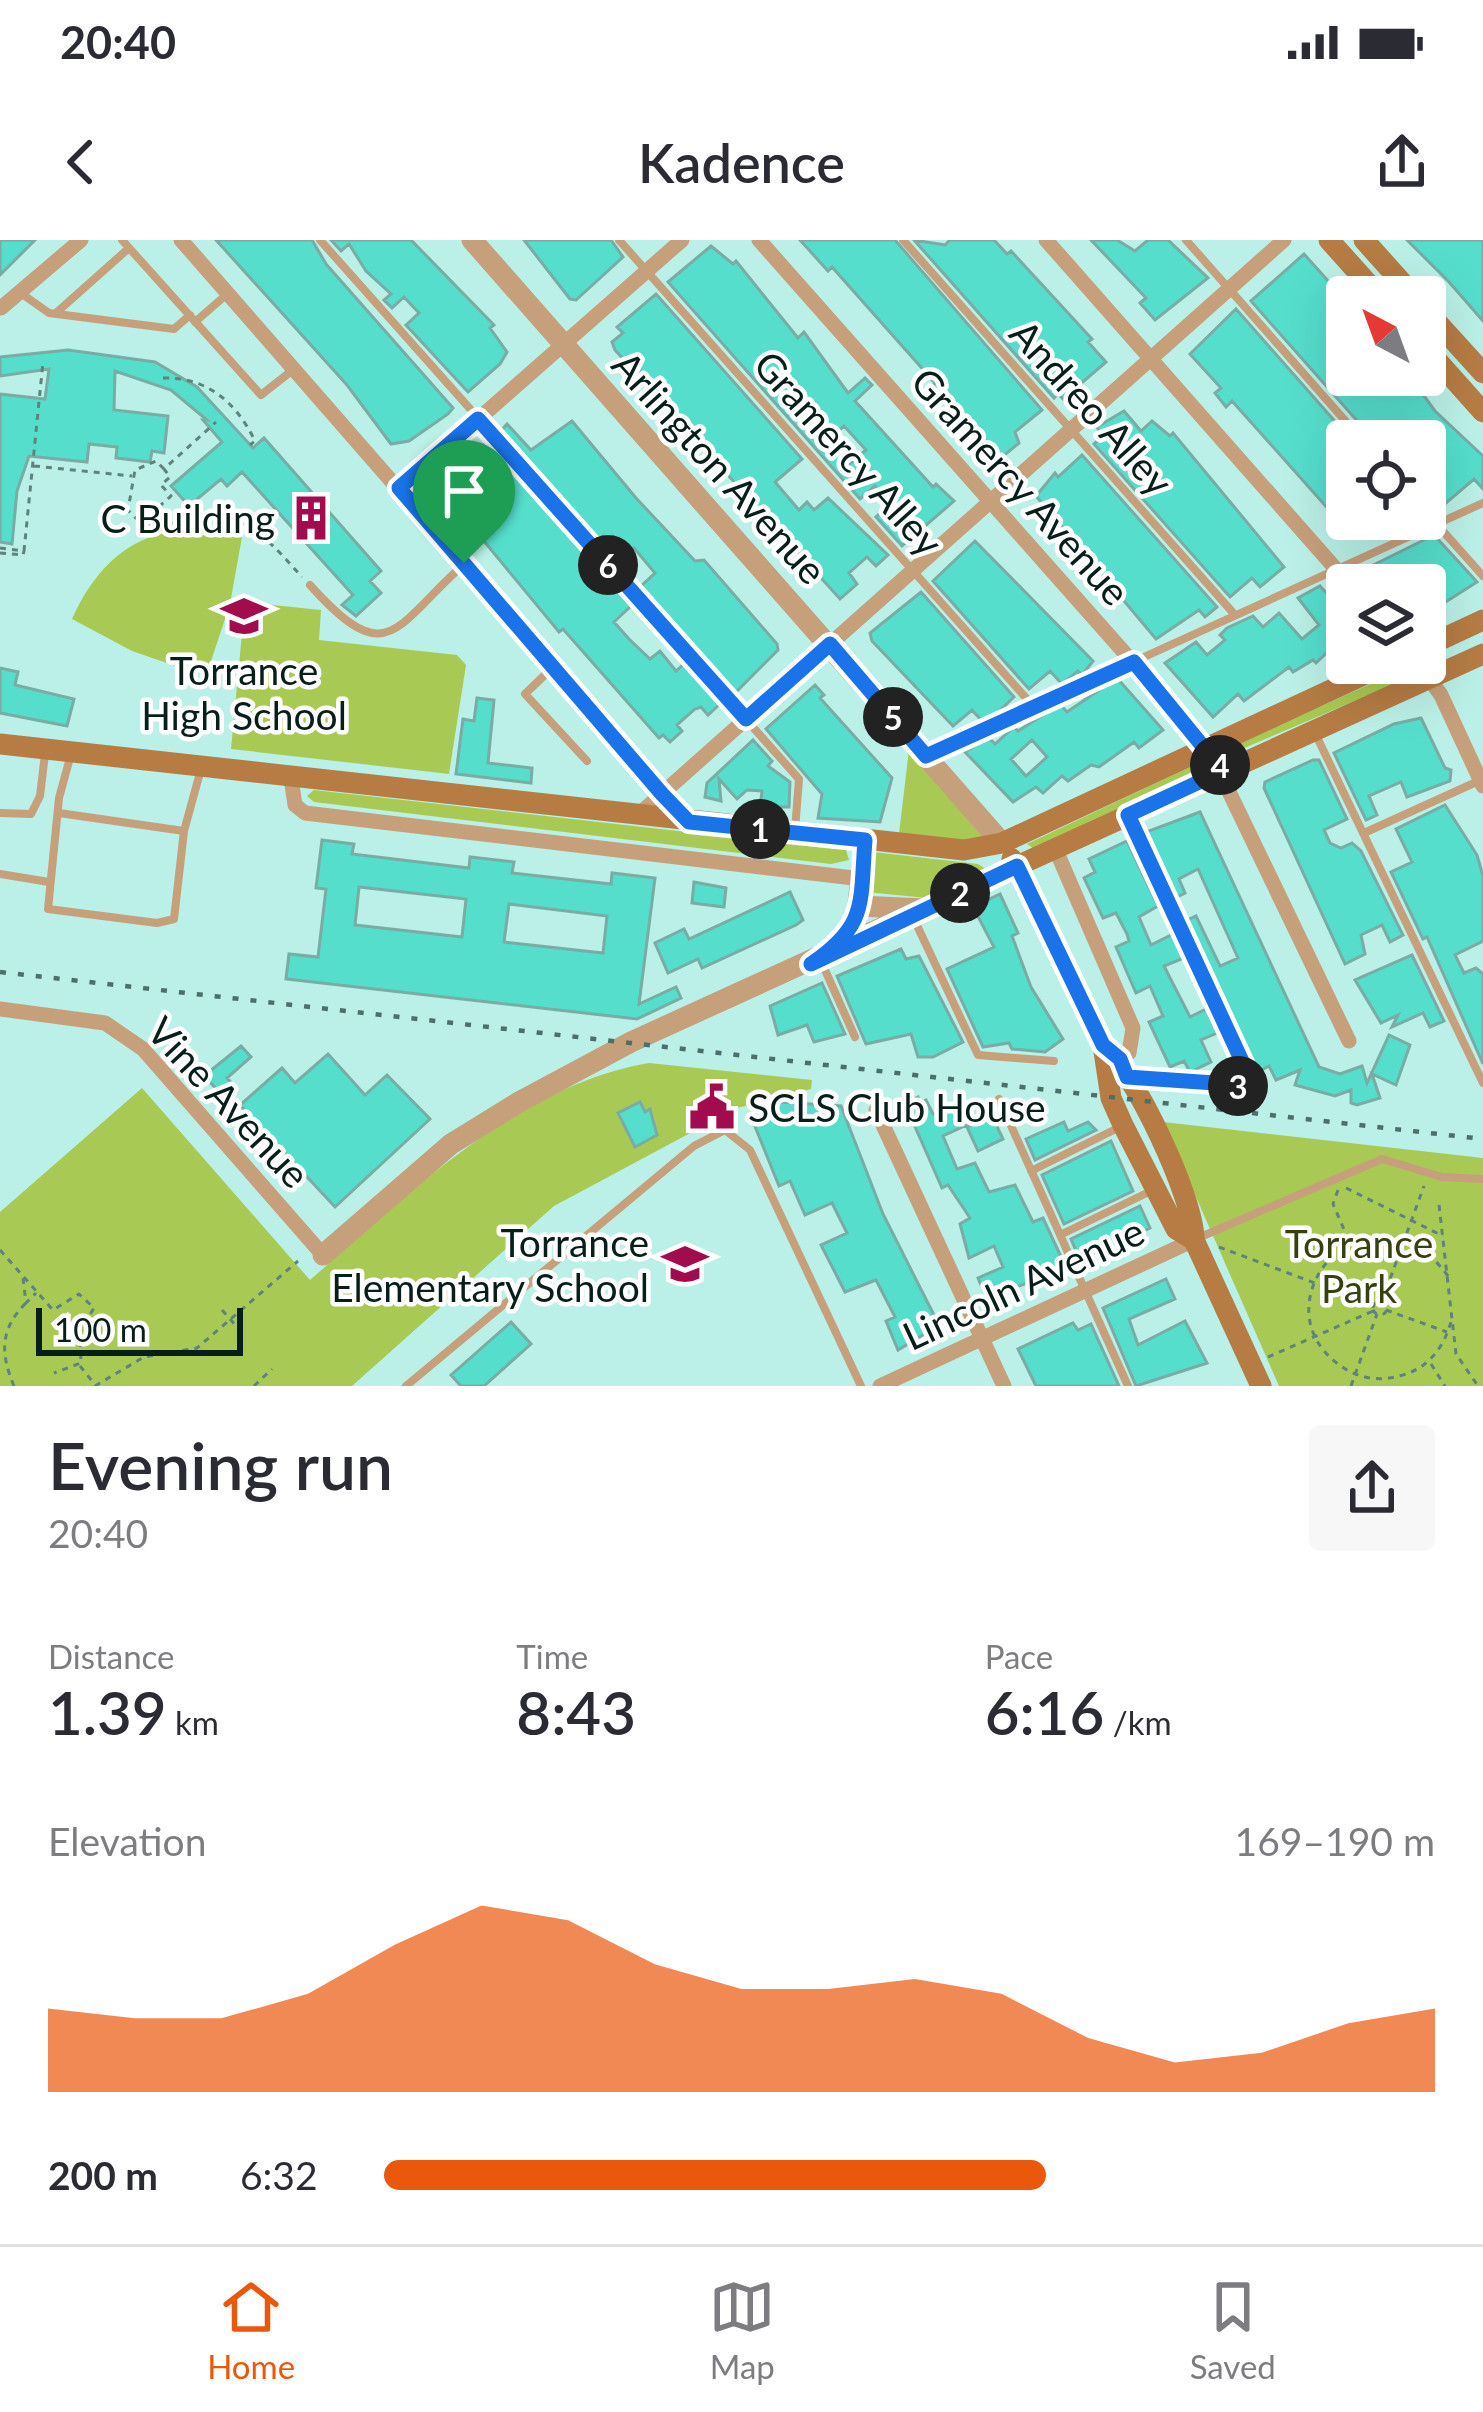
<!DOCTYPE html>
<html lang="en">
<head>
<meta charset="utf-8">
<style>
  body { margin:0; font-family:Lato,sans-serif; background:#f7f7f7; color:#2b2b33; height:100vh; display:flex; flex-direction:column; font-size:45px; white-space:nowrap }
  * { box-sizing:border-box; margin:0 }
  p { font-size:39px; color:#7c7c81 }
  .icon { flex:none; width:66px; height:66px; fill:none; stroke:currentColor; stroke-width:2; stroke-linecap:round; stroke-linejoin:round }
  .map { position:relative; height:1146px; overflow:hidden }
  .details { display:flex; flex-direction:column; background:#fff; flex:1 }
  .details>* { flex:none }
  .needle { width:78px; rotate:319deg }
  .fabs { position:absolute; left:1326px; top:36px; display:grid; gap:24px }
  .fabs a { display:grid; place-items:center; width:120px; height:120px; border-radius:12px; background:#fff; box-shadow:0 12px 48px #0002; font-size:60px }
  .scale { position:absolute; left:36px; bottom:30px; width:207px; box-sizing:border-box; padding-left:12px; border:6px solid #081e1b; border-top:0; font-size:33px; line-height:42px; white-space:nowrap; color:#081e1b; -webkit-text-stroke:9px #fff; paint-order:stroke }
  .pin { position:absolute; display:grid; place-items:center; width:102px; height:102px; color:#fff; margin:-123px -51px; border-radius:50% 50% 50% 0; rotate:-45deg; box-shadow:0 0 12px #0007 }
  .pin .icon { rotate:45deg }
  .km { position:absolute; width:60px; height:60px; margin:-30px; border-radius:50%; background:#222; color:#fff; font-size:33px; line-height:60px; text-align:center }
  .round { display:grid; place-items:center; flex:none; width:126px; height:126px; border-radius:12px; background:#f7f7f7 }
  .head { display:flex; align-items:center; justify-content:space-between; height:204px; padding:0 48px }
  h1 { font-size:66px; font-weight:600; line-height:90px }
  .metrics { display:grid; grid-template-columns:repeat(3,1fr); gap:18px; height:204px; padding:12px 48px }
  .metrics div { display:grid; align-content:center }
  .metrics b { font-size:60px; font-weight:600 }
  .metrics small { font-size:33px; font-weight:400 }
  .metrics p { font-size:33px }
  .chart { height:336px; padding:24px 48px }
  .chart p { display:flex; justify-content:space-between }
  .chart svg { width:100%; height:216px; margin-top:12px; fill:#ea580c; opacity:.7 }
  ul { padding:0 48px; list-style:none; font-size:39px }
  li { display:grid; grid-template-columns:192px 144px 1fr; align-items:center; height:90px }
  li i { height:30px; border-radius:15px; background:#ea580c }
  .status { display:flex; justify-content:space-between; align-items:center; height:84px; padding:0 60px; background:#fff; direction:ltr }
  .status svg { height:33px; fill:currentColor }
  header { display:flex; justify-content:space-between; align-items:center; height:156px; padding:0 48px; background:#fff; font-size:54px; font-weight:600 }
  .menu { display:flex; justify-content:space-around; align-items:center; height:168px; border-top:3px solid #e1e1e2; background:#fff; font-size:33px; color:#7c7c81 }
  .menu a { display:grid; justify-items:center; gap:6px }
  .menu .on { color:#ea580c }
  .map>svg:first-child { display:block }
  .green { fill:#a8ca54 }
  .building { fill:#55decc; stroke:#78aca4; stroke-width:3; fill-rule:evenodd }
  .lines { fill:none; stroke-linecap:round; stroke-linejoin:round }
  .path { stroke:#5e837d; stroke-width:3; stroke-dasharray:6 6; stroke-linecap:butt }
  .service { stroke:#c69f7b; stroke-width:8 }
  .minor { stroke:#c69f7b; stroke-width:15 }
  .tertiary { stroke:#c69f7b; stroke-width:21 }
  .secondary { stroke:#b67c44; stroke-width:21 }
  .rail { stroke:#4d6f6a; stroke-width:4.5; stroke-dasharray:6 12; stroke-linecap:butt }
  .route-casing { stroke:#fff; stroke-width:24 }
  .route { stroke:#1a73e8; stroke-width:15 }
  .labels { text-anchor:middle; dominant-baseline:central; stroke-width:9; stroke-linejoin:round; paint-order:stroke }
  .street-label { font-size:39px; fill:#081e1b; stroke:#fff }
  .poi-label { font-size:39px; fill:#081e1b; stroke:#fff; text-anchor:end }
  .park-label { font-size:39px; fill:#344212; stroke:#fff }
</style>
</head>
<body>
<div class="status"><b>20:40</b><svg viewBox="0 0 49 12"><path d="M0 12V9h3v3zM5 12V6h3v6zM10 12V3h3v9zM15 12V0h3v12zM26 1h20v11H26zM47 4h2v5h-2z"/></svg></div>
<header><svg class="icon" aria-label="back" viewBox="0 0 24 24"><path d="M15 5l-7 7 7 7"/></svg>Kadence<svg class="icon" aria-label="share" viewBox="0 0 24 24"><path d="M12 15V3M7 8l5-5 5 5M5 13v7h14v-7"/></svg></header>
<div class="map">
<svg width="1483" height="1146" viewBox="0 0 1483 1146">
  <rect width="100%" height="100%" fill="#baf0e7"/>
  <path class="green" d="M190,288l52,9 -12,67 -20,60 -17,8 -61,-21 -60,-32c24,-53 59,-86 118,-91z
    M245,362l76,8 -2,30 138,15 9,10 -17,109 -218,-25z
    M1399,431l6,2 -1,7 -174,74 3,-8z
    M910,501l89,101h-101z
    M1194,525l3,10 -163,74 -7,-5z
    M314,550l524,59 8,1 3,10 -18,4 -517,-62 -7,-6z
    M873,612l105,12 6,4 -3,6 -54,24 -61,-6z
    M649,823l163,17 -1,9 -74,19 -183,98 -202,180h-352v-174l142,-124 168,192c99,-86 205,-194 339,-217z
    M1163,882l320,36v228h-204z"/>
  <path class="building" d="M0,0h35l-35,35z
    M216,0h96l14,24 127,144 -5,6 -39,27 -18,3 -44,-59z
    M331,0h80l83,85 -4,3 17,24 -7,12 -32,28 -62,-67 13,-12 -15,-16 -12,11 -8,-8 7,-6 -25,-23 -17,-27 -8,7z
    M524,0h87l12,17 -47,43 -6,-1z
    M800,0h95l147,170 -27,22 4,11 -18,15 -53,-60 -6,5 -13,-14 6,-6 -103,-116 -4,4z
    M914,0l31,5 5,-5h44l13,14 4,-3 81,88 -4,3 18,20 -43,37 -5,-5 -4,4z
    M1091,0h26l18,11 13,-11h20l40,38 -53,42 -15,-17 6,-5z
    M1407,0h76v81l-34,-39z
    M711,6l22,18 3,-3 62,77 6,-6 44,61 17,-15 7,7 -17,16 78,86 3,-3 18,17 -52,45 -26,-29 15,-13 -16,-18 -15,13 -192,-217zM844,186l22,24 -17,14 -21,-24z
    M1304,14l43,48v73h62l26,36 48,45v33l-9,-10 -35,30 -14,-16v-52h-50l-124,-140z
    M656,54l146,165 -27,23 24,28 8,-8 7,8 14,-12 60,57 -12,11 -9,-9 -18,16 8,11 -17,15 -225,-249 -3,-8 11,-9 -6,-6z
    M1236,69l111,126v84h44l-18,17 -9,-10 -8,8 -25,-22 -99,-111 -6,6 -11,-14 6,-5 -31,-34z
    M68,110l87,12 42,25 56,61 11,-10 117,133 -11,10 11,12 -25,23 -14,-11 11,-10 -111,-123 -15,14 -6,-7 -32,27 -18,-20 51,-44 -19,-22h4l-36,-30 -56,-19 -1,39 54,6 -4,37 -12,-2 -2,11 -34,-4 1,-11 -28,-3 -2,18 -58,-6 -12,35 -5,53 -12,-2v-148l45,5 4,-30 -49,7v-19z
    M1124,171l17,20 11,-10 18,15 3,-3 111,134 -24,20 -8,-9 -22,19 -136,-153 8,-7 -5,-10z
    M572,181l64,77 59,63 9,-1 73,84 1,6 -43,43 -95,-106 15,-14 -21,-25 -16,15 -117,-132 6,-7 24,26z
    M487,202l144,164 -17,16 15,17 21,20 10,-8 16,20 9,-8 36,40 -13,12 -7,-8 -6,2 -18,16 5,6 -12,11 -7,-7 -4,3 -96,-109 -4,3 -90,-109 4,-3 -35,-33z
    M1082,215l135,152 -12,10 -6,-7 -43,29 -120,-143 19,-23 3,4z
    M1434,295l43,47 -52,33v-30h-50l-10,-16z
    M975,301l118,120 -11,14 -4,-4 -16,13 -12,-13 -21,18 -96,-108z
    M1320,346l27,30v32l-7,-8 -24,23 -3,-3 -20,12 -4,-5 -45,34 -6,-7 -25,23 -48,-54 31,-21 11,13 18,-15 -5,-5 7,-7 26,-12 10,11 16,-14 23,26 17,-14 -21,-27z
    M921,352l93,105 -20,19 -12,5 -10,-11 -19,16 -81,-85 -2,-8z
    M0,428l18,4 -3,13 59,14 -7,27 -67,-13z
    M1117,438l46,52 -24,18 -5,-6 -35,25 -8,-2 -23,16 -6,-5 -19,17 -7,-6 -23,15 -48,-50 23,-15 7,7 19,-17 4,4 42,-27 7,8zM1032,500l15,17 -21,19 -15,-17z
    M815,445l9,10 -4,3 72,80 -12,44 -62,-4 4,-24 -56,-65z
    M477,458l17,2 -6,63 44,5 -1,15 -75,-9 7,-55 11,2z
    M1421,478l24,50 6,2 -1,11 -43,16 -6,-15 -32,14 8,19 -11,5 -32,-67 60,-29z
    M753,500l19,21 -4,5 22,16 -1,25h-29l2,-16 -15,-1 -10,9 -18,-20 2,22 -16,-4 2,-14z
    M1313,520h6l28,59 -23,11 6,13 11,5 11,-5 9,8 42,84 -13,7 -8,-17 -21,10 4,19 -20,10 -81,-176 1,-6z
    M1445,565l32,50 6,21v65l-28,14 9,18 12,-5 7,6v90l-56,-127 -4,2 -32,-67 21,-10 -16,-33z
    M1200,572l119,255 21,7 22,-8 5,17 22,-48 21,10 -14,40 -24,-11 8,24 -23,7 -6,-2v-13l-16,6 -40,-11 5,-15 -24,10 -7,-14 -15,8 -69,-153 11,-5 24,50 18,-8 -31,-69 -9,-20 -19,10 6,14 -10,5 -29,-66z
    M322,600l32,4 -2,10 117,14 1,-11 44,5 -2,11 99,11 1,-11 43,5 -16,126 37,-17 5,11 -44,21 -351,-40 3,-25 29,3 8,-68 -10,-1zM359,647l107,12 -4,38 -107,-12zM509,664l98,12 -4,37 -99,-11z
    M1127,601l31,65 -19,11 12,28 22,-11 11,24 -20,8 26,51 16,-8 11,24 -16,7 10,22 -21,10 -6,-11 -14,6 -21,-45 14,-6 -13,-30 -14,7 -20,-46 13,-6 -2,-7 -11,-21 -13,5 -19,-40 11,-6 -6,-13z
    M694,642l32,6 -2,19 -32,-4z
    M790,652l13,28 -7,5 -94,43 -4,-9 -30,14 -13,-30 29,-14 5,10z
    M1000,654l18,39 -6,3 19,51 32,52 -18,13 -33,-3 -3,-6 -26,4 -36,-78 47,-22 -21,-40z
    M901,709l5,10 13,-3 44,86 -30,15h-15l-7,-23 -45,10 -29,-68z
    M1412,715l32,66 -14,6 -7,-14 -31,14 6,-12 -17,8 -26,-43z
    M822,743l23,51 -31,8 -7,-17 -29,10 -8,-29z
    M241,806l10,11 -24,21 9,10 -11,10 -21,-22z
    M328,814l37,41 22,-20 43,44 -95,88 -95,-102 42,-37 13,15z
    M918,857l2,6 6,-3 7,14 32,-12 10,19 -32,15 14,33 18,-6 14,29 26,-7 18,37 10,-4 20,43 -29,20 -48,16 -8,-19 25,-11 -9,-21 -25,12 -9,-34 10,-6 -22,-33 -6,3 -37,-84z
    M640,862l5,10 5,-3 7,26 -22,12 -17,-34z
    M779,862l62,4 42,108 56,111 -41,25 -12,-29 9,-4 -19,-37 -31,12 -24,-47 26,-12 -15,-30 -27,12 -15,-34 -11,5 -29,-72z
    M992,876l11,23 -25,12 -11,-24z
    M1064,882l4,9 20,-9 8,8 -61,30 -9,-21z
    M1111,901l22,50 -69,33 -22,-49z
    M1140,966l10,22 -70,32 -9,-21z
    M1166,1039l9,20 -46,20 9,26 47,-24 22,42 -71,23 -33,-78z
    M511,1082l20,22 -47,42h-23l-10,-11z
    M1073,1083l5,7 13,-6 28,62h-83l-18,-37z"/>
  <g class="lines">
    <path class="path" d="M163,138c44,-1 73,24 92,63l-5,4
      M34,226l98,10
      M164,229l-8,-8 -21,9 -7,40c25,33 62,-1 99,8 33,9 53,35 75,59
      M141,283l30,-27 -10,-11 9,-8 -6,-8 52,-47
      M0,308l24,3 19,-189
      M0,313l23,2 1,-4
      M1346,948l97,48
      M1338,950l-5,14 16,37
      M1439,965l17,149 22,32
      M1219,1007l154,58
      M0,1010l53,60 26,-16 15,14 -14,23 1,32 -27,10
      M1448,1036c-78,-106 -194,25 -110,88 18,14 40,18 61,12 30,-7 46,-30 53,-58
      M23,1038l3,25 10,-10
      M1373 1068a7 7 0 1 1 14 0a7 7 0 1 1-14 0Z
      M1382,1061l42,-115
      M222,1070l17,19
      M1386,1070l61,22
      M1268,1117l105,-46
      M1431,1124l14,22
      M80,1126l16,20
      M14,1146c-14,-33 -14,-57 12,-83
      M95,1146l49,-29 53,-9 101,-87
      M254,1146l18,-17
      M1351,1146l26,-72"/>
    <path class="service" d="M122,0l139,155 33,-26
      M320,0l479,539 -4,51
      M619,0l415,467
      M903,0l332,375
      M1186,0l177,201
      M22,54l27,19 125,16 16,-14
      M56,73l73,-65
      M195,82l31,-27
      M1425,271l58,65
      M310,345c78,87 84,42 153,-20
      M552,428l-27,26 62,67
      M1315,493l168,350
      M928,515l555,-252
      M0,573l31,1 9,-18 5,-42
      M59,573l125,18 -10,88 -17,4 -109,-14 11,-111 12,-44
      M1129,576l118,263 -11,7 -101,-8
      M184,591l17,-62
      M1364,593l119,-54
      M0,634l49,8
      M913,677l65,138 76,6
      M821,721l34,76
      M999,859l129,287
      M1031,931l91,-45
      M1060,995l91,-44
      M1198,998l184,-79 60,18 41,2
      M406,1146l288,-240 31,-16 25,20 111,236"/>
    <path class="minor" d="M181,0l507,581
      M759,0l448,506 142,295
      M1046,0l304,345
      M1,68l80,-68
      M399,249l283,-249
      M1418,423l23,32 42,91
      M291,538l4,27 10,8 557,66
      M637,576l647,-576
      M1055,608l78,180 -4,25 -9,6
      M0,769l105,14 38,26 180,206
      M876,870l128,276
      M880,1146l314,-146"/>
    <path class="tertiary" d="M472,0l530,603
      M859,666l65,3
      M836,706l20,-24 9,-82
      M323,1015l128,-111 68,-42 112,-60 386,-176"/>
    <path class="secondary" d="M1329,0l51,57
      M1364,0l51,57
      M1425,69l58,64
      M1425,107l58,65
      M1425,407l58,-27
      M0,504l964,106 38,-7 387,-180
      M1012,619l91,186 8,53 12,27 53,104 18,11
      M1017,626l466,-212
      M1103,805c31,26 92,155 91,195l67,146"/>
    <path class="rail" d="M0,732l1483,167"/>
  </g>
  <g class="lines">
    <g class="route-casing">
      <path id="route" d="M478,179l268,300 84,-75 96,112 208,-94 89,109 -95,44 119,257 -3,13 -117,-8 -7,-18 -17,-14 -86,-179 -206,98c57,-39 49,-60 54,-124l-176,-18 -27,-28 -263,-306z"/>
    </g>
    <use href="#route" class="route"/>
  </g>
  <defs>
    <g id="building-bare" transform="scale(3.6)"><path d="M-4-6H4V6H1V3H-1V6H-4ZM-2.5-4.3h1.7v1.8h-1.7ZM.8-4.3h1.7v1.8H.8ZM-2.5-1h1.7V.8h-1.7ZM.8-1h1.7V.8H.8Z" fill="#a20c4e" stroke="#fff" stroke-width="2.5" paint-order="stroke"/></g>
    <g id="school-bare" transform="scale(3.6)"><path d="M0-5L7-2L0 1L-7-2ZM-4 1L0 2.5L4 1V4Q0 6-4 4Z" fill="#a20c4e" stroke="#fff" stroke-width="2.5" paint-order="stroke"/></g>
    <g id="civic-bare" transform="scale(3.6)"><path d="M-.6-6.5H3V-4.5H.6V-3L4-1V1h2V6H-6V1h2V-1L-.6-3ZM-1.2 2.5V6h2.4V2.5Z" fill="#a20c4e" stroke="#fff" stroke-width="2.5" paint-order="stroke"/></g>
  </defs>
  <g fill-rule="evenodd">
    <use href="#building-bare" x="311" y="278"/>
    <use href="#school-bare" x="244" y="376"/>
    <use href="#civic-bare" x="712" y="867"/>
    <use href="#school-bare" x="685" y="1024"/>
  </g>
  <g class="labels">
    <g class="street-label">
      <text transform="translate(1092 167) rotate(48)">Andreo Alley</text>
      <text transform="translate(849 213) rotate(48)">Gramercy Alley</text>
      <text transform="translate(720 227) rotate(48)">Arlington Avenue</text>
      <text transform="translate(1021 246) rotate(48)">Gramercy Avenue</text>
      <text transform="translate(229 862) rotate(47)">Vine Avenue</text>
      <text transform="translate(1023 1043) rotate(-25)">Lincoln Avenue</text>
    </g>
    <g class="poi-label">
      <text x="275" y="278">C Building</text>
      <text x="244" y="430" text-anchor="middle">Torrance<tspan x="244" dy="45">High School</tspan></text>
      <text x="748" y="867" text-anchor="start">SCLS Club House</text>
      <text x="649" y="1002">Torrance<tspan x="649" dy="45">Elementary School</tspan></text>
    </g>
    <g class="park-label">
      <text x="1359" y="1003">Torrance<tspan x="1359" dy="45">Park</tspan></text>
    </g>
  </g>
</svg>
<div class="fabs">
<a><svg class="needle" viewBox="-14 -14 28 28"><path d="M0-13l5 13h-10z" fill="#e53935"/><path d="M0 13l5-13h-10z" fill="#7c7c81"/></svg></a>
<a><svg class="icon" aria-label="locate" viewBox="0 0 24 24"><circle cx="12" cy="12" r="6"/><path d="M12 2v4M12 18v4M2 12h4M18 12h4"/></svg></a>
<a><svg class="icon" aria-label="layers" viewBox="0 0 24 24"><path d="M12 4l9 5-9 5-9-5zM3 14l9 5 9-5"/></svg></a>
</div>
<div class="scale">100 m</div>
<div class="pin" style="left:464px;top:323px;background:#1e9e55"><svg class="icon" aria-label="arrive" viewBox="0 0 24 24"><path d="M6 21V4h12l-3 4 3 4H6"/></svg></div>
<b class="km" style="left:760px;top:589px">1</b>
<b class="km" style="left:960px;top:653px">2</b>
<b class="km" style="left:1238px;top:846px">3</b>
<b class="km" style="left:1220px;top:525px">4</b>
<b class="km" style="left:893px;top:477px">5</b>
<b class="km" style="left:608px;top:325px">6</b>
</div>
<section class="details">
<div class="head"><div><h1>Evening run</h1><p>20:40</p></div><a class="round"><svg class="icon" aria-label="share" viewBox="0 0 24 24"><path d="M12 15V3M7 8l5-5 5 5M5 13v7h14v-7"/></svg></a></div>
<div class="metrics">
<div><p>Distance</p><b>1.39<small> km</small></b></div>
<div><p>Time</p><b>8:43</b></div>
<div><p>Pace</p><b>6:16<small> /km</small></b></div>
</div>
<div class="chart"><p><span>Elevation</span>169–190 m</p>
<svg viewBox="0 0 160 44" preserveAspectRatio="none"><path d="M0 44V27L10 29L20 29L30 24L40 14L50 6L60 9L70 18L80 23L90 23L100 21L110 24L120 33L130 38L140 36L150 30L160 27V44z"/></svg>
</div>
<ul>
<li><b>200 m</b>6:32<i style="width:63%"></i></li>
</ul>
</section>
<nav class="menu">
<a class="on"><svg class="icon" aria-label="home" viewBox="0 0 24 24"><path d="M3 11l9-7 9 7M6 9v11h12V9"/></svg>Home</a>
<a><svg class="icon" aria-label="map" viewBox="0 0 24 24"><path d="M3 6l6-2 6 2 6-2v14l-6 2-6-2-6 2zM9 4v14M15 6v14"/></svg>Map</a>
<a><svg class="icon" aria-label="saved" viewBox="0 0 24 24"><path d="M7 4h10v16l-5-4-5 4z"/></svg>Saved</a>
</nav>
</body>
</html>
